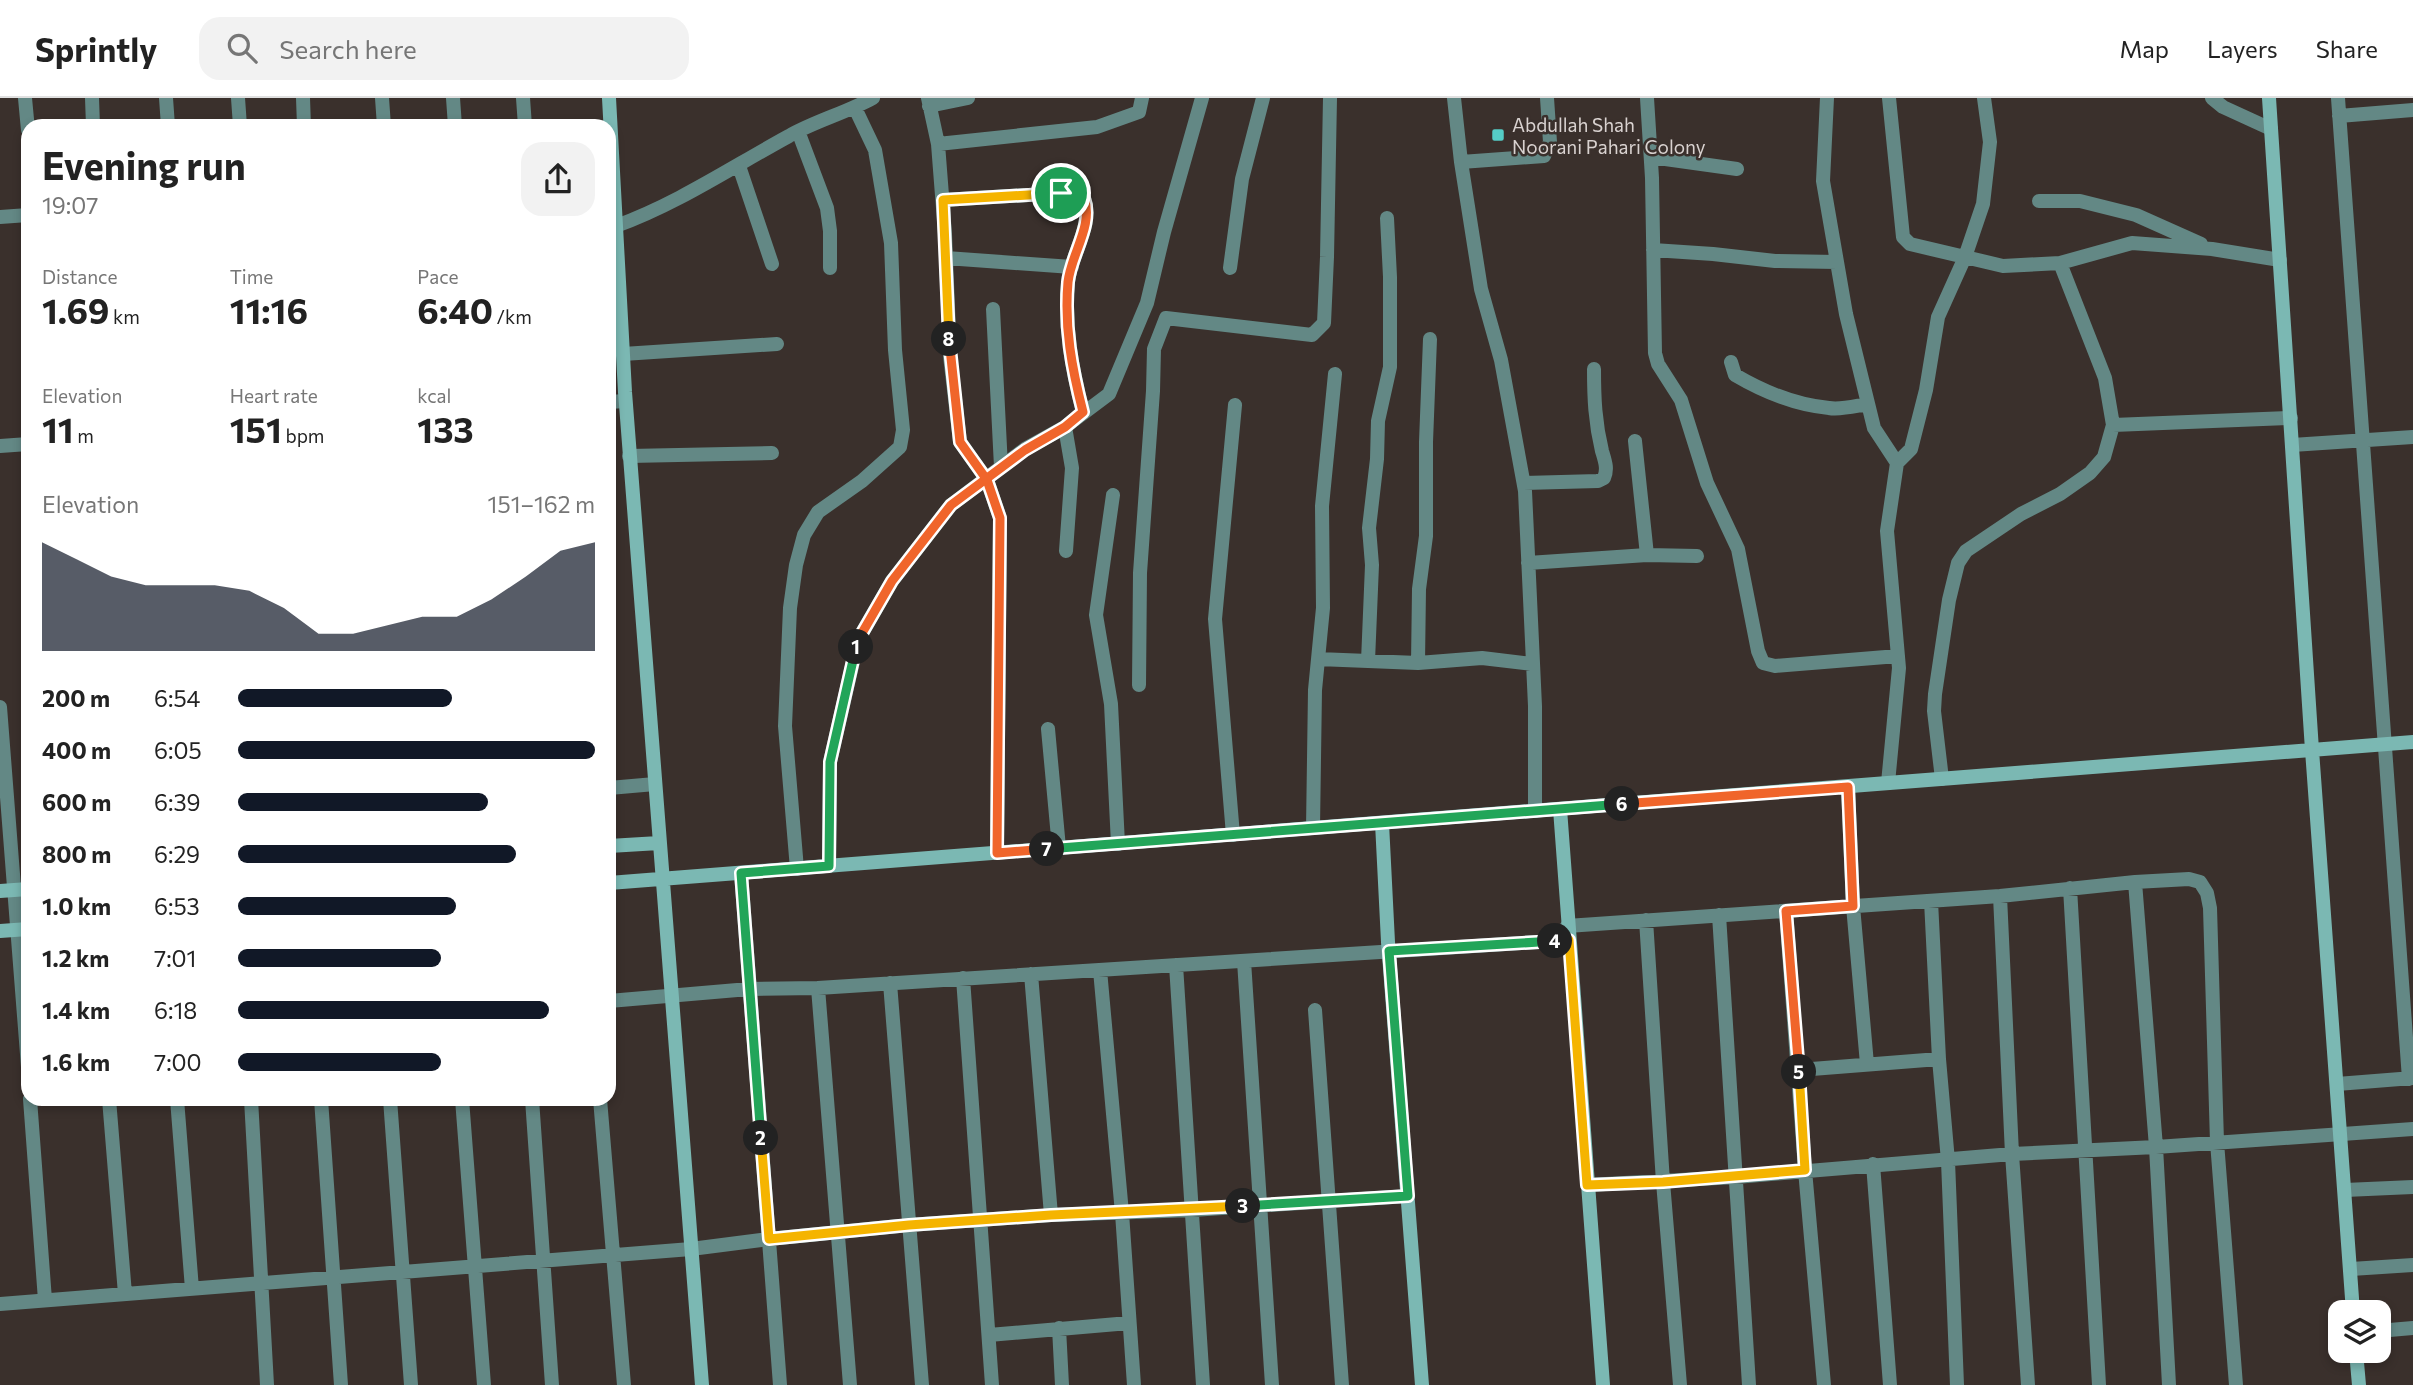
<!DOCTYPE html>
<html lang="en">
<head>
<meta charset="utf-8">
<style>
  body { margin:0; font-family:Commissioner,sans-serif; background:#f2f2f2; color:#222; height:100vh; display:flex; flex-direction:column; font-size:26px; white-space:nowrap }
  * { box-sizing:border-box; margin:0 }
  p { font-size:23px; color:#767676 }
  .icon { flex:none; width:38px; height:38px; fill:none; stroke:currentColor; stroke-width:2; stroke-linecap:round; stroke-linejoin:round }
  .map { position:relative; flex:1; overflow:hidden }
  .side { position:absolute; left:21px; top:21px; width:595px; height:987px; display:flex; flex-direction:column; background:#fff; border-radius:21px; box-shadow:0 4px 10px #0003 }
  .side>* { flex:none }
  .tools { position:absolute; left:2328px; top:1202px; display:grid; gap:14px }
  .tools a { display:grid; place-items:center; width:63px; height:63px; border-radius:14px; background:#fff; box-shadow:0 4px 10px #0003; font-size:35px }
  .pin { position:absolute; display:grid; place-items:center; width:60px; height:60px; color:#fff; margin:-30px; border:4px solid #fff; border-radius:50%; box-shadow:0 2px 7px #0007 }
  .km { position:absolute; width:35px; height:35px; margin:-18px; border-radius:50%; background:#222; color:#fff; font-size:19px; line-height:35px; text-align:center }
  .round { display:grid; place-items:center; flex:none; width:74px; height:74px; border-radius:21px; background:#f2f2f2 }
  .headline { display:flex; align-items:center; justify-content:space-between; height:119px; padding:0 21px }
  h1 { font-size:38px; font-weight:700; line-height:52px }
  .figures { display:grid; grid-template-columns:repeat(3,1fr); gap:10px; height:119px; padding:7px 21px }
  .figures div { display:grid; align-content:center }
  .figures b { font-size:35px; font-weight:700 }
  .figures small { font-size:19px; font-weight:400 }
  .figures p { font-size:19px }
  .chart { height:196px; padding:14px 21px }
  .chart p { display:flex; justify-content:space-between }
  .chart svg { width:100%; height:126px; margin-top:7px; fill:#111827; opacity:.7 }
  ul { padding:0 21px; list-style:none; font-size:23px }
  li { display:grid; grid-template-columns:112px 84px 1fr; align-items:center; height:52px }
  li i { height:18px; border-radius:9px; background:#111827 }
  header { display:flex; align-items:center; gap:42px; box-sizing:border-box; height:98px; padding:0 35px; background:#fff; border-bottom:2px solid #e0e0e0 }
  header strong { font-size:33px }
  nav { display:flex; gap:38px; margin-inline-start:auto; font-size:24px }
  .search { width:490px; height:63px; background:#f2f2f2; display:flex; align-items:center; gap:18px; box-sizing:border-box; padding:0 24px; border-radius:21px; color:#767676; font-size:26px }
  .map>svg:first-child { display:block }
  .lines { fill:none; stroke-linecap:round; stroke-linejoin:round }
  .street { stroke:#638885; stroke-width:14 }
  .secondary { stroke:#7bb8b3; stroke-width:14 }
  .split-1-casing { stroke:#fff; stroke-width:14 }
  .split-2-casing { stroke:#fff; stroke-width:14 }
  .split-3-casing { stroke:#fff; stroke-width:14 }
  .split-4-casing { stroke:#fff; stroke-width:14 }
  .split-5-casing { stroke:#fff; stroke-width:14 }
  .split-6-casing { stroke:#fff; stroke-width:14 }
  .split-7-casing { stroke:#fff; stroke-width:14 }
  .split-8-casing { stroke:#fff; stroke-width:14 }
  .split-9-casing { stroke:#fff; stroke-width:14 }
  .split-1 { stroke:#f0652b; stroke-width:9 }
  .split-2 { stroke:#22a559; stroke-width:9 }
  .split-3 { stroke:#f5b400; stroke-width:9 }
  .split-4 { stroke:#22a559; stroke-width:9 }
  .split-5 { stroke:#f5b400; stroke-width:9 }
  .split-6 { stroke:#f0652b; stroke-width:9 }
  .split-7 { stroke:#22a559; stroke-width:9 }
  .split-8 { stroke:#f0652b; stroke-width:9 }
  .split-9 { stroke:#f5b400; stroke-width:9 }
  .poi-dot { fill:#55cdc6; stroke:#3a302c; stroke-width:2.5 }
  .labels { text-anchor:middle; dominant-baseline:central; stroke-width:5; stroke-linejoin:round; paint-order:stroke }
  .poi-label { font-size:19px; fill:#d9d2d0; stroke:#3a302c; text-anchor:start }
</style>
</head>
<body>
<header>
<strong>Sprintly</strong>
<div class="search"><svg class="icon" aria-label="search" viewBox="0 0 24 24"><circle cx="10" cy="10" r="6"/><path d="M15 15l6 6"/></svg>Search here</div>
<nav><a>Map</a><a>Layers</a><a>Share</a></nav>
</header>
<div class="map">
<svg width="2413" height="1287" viewBox="0 0 2413 1287">
  <rect width="100%" height="100%" fill="#3a302c"/>
  <g class="lines">
    <path class="street" d="M25,0l3,32
      M92,0l1,28
      M166,0l2,28
      M238,0l2,28
      M303,0l1,28
      M382,0l2,28
      M453,0l2,28
      M523,0l2,28
      M928,0l10,46 7,90 5,122 10,86 27,38 13,38 -3,335
      M1454,0l7,64 20,127 20,71 24,131 10,215v105
      M1647,0l5,80 3,175 3,11 23,36 26,83 31,66 20,102 5,12 12,3 123,-10
      M1827,0l-4,83 23,133 28,114 23,35
      M1889,0l14,139 7,7 93,22 57,-3 72,-20 80,6 68,11
      M2212,0l11,9 48,22
      M2338,0l71,981
      M929,8l39,-8
      M2339,18l74,-6
      M798,33l29,77 3,23v37
      M938,46l159,-17 42,-15 3,-14
      M1651,59l86,12
      M1461,64l83,-6 6,-14 -3,-44
      M739,68l33,98
      M943,102l118,-7 23,5c10,27 -13,56 -16,84 -4,45 4,87 15,130
      M2039,103h41l56,14 65,29
      M0,119l28,-2
      M616,128c61,-22 116,-59 173,-90 26,-15 57,-23 84,-38
      M1653,152l60,4 62,7 62,1
      M946,160l126,9
      M1230,170l12,-89 21,-81
      M993,211l8,158
      M623,256l154,-10
      M1731,264l4,13c29,17 60,30 94,33 12,2 26,-2 39,-4
      M609,304l16,-1
      M2113,327l178,-7
      M1065,329l7,41 -6,83
      M1635,343l12,114
      M2292,347l121,-8
      M0,348l28,-2
      M629,358l143,-3
      M1524,385l74,-2 6,-3c4,-9 1,-17 -2,-27 -7,-29 -8,-53 -8,-82
      M1113,397l-17,120 15,89 7,140
      M1528,465l119,-8 50,1
      M1318,561l100,4 64,-5 51,6
      M1368,563l4,-96 -3,-37 8,-69 1,-38 12,-54v-90l-3,-59
      M1418,565l1,-74 7,-53v-94l4,-103
      M1139,587l1,-112 13,-182 1,-42 12,-31 146,17 12,-12 3,-66 3,-159
      M0,609l28,360
      M1048,631l11,119
      M1942,681l-8,-68 1,-17 14,-94 9,-37 8,-12 55,-37 39,-20 30,-21 14,-16 9,-32 -8,-47 -45,-115
      M1888,685l11,-115 -12,-137 10,-68 14,-14 15,-59 12,-73 27,-60 18,-53 7,-62 -6,-44
      M1848,689l5,119 14,158
      M609,690l46,-4
      M1313,730l2,-138 8,-82 -1,-102 13,-132
      M1233,737l-18,-216 20,-214
      M829,768l1,-104 28,-122 34,-59 59,-76 74,-56 40,-22 44,-33 38,-91 17,-71 38,-134
      M797,771l-12,-143 5,-118 6,-43 8,-30 14,-23 44,-31 38,-34 3,-17 -8,-80 -4,-107 -16,-93 -20,-42
      M741,775l39,512
      M2135,784l21,265 13,238
      M2070,790l29,497
      M2000,798l12,258 16,231
      M1931,803l8,158 9,102 9,224
      M1786,813l19,259 19,215
      M1719,817l30,470
      M1646,822l17,262 17,203
      M1567,828l433,-30 135,-14 54,-3 11,3 7,11 3,15 7,234 19,243
      M1244,863l28,424
      M1176,867l27,420
      M1100,872l22,243 12,172
      M1031,876l20,241
      M963,880l29,407
      M890,885l32,402
      M818,890l32,397
      M609,903l140,-12 69,-1 751,-48
      M1315,912l27,375
      M1799,972l140,-11
      M2337,986l76,-6
      M30,1001l15,201
      M109,1001l16,195
      M177,1001l15,190
      M251,1001l16,286
      M321,1001l20,286
      M390,1001l21,286
      M462,1001l22,286
      M532,1001l20,286
      M600,1001l24,286
      M1873,1066l17,221
      M1587,1087l149,-8 276,-23 144,-7 257,-18
      M2345,1092l68,-3
      M2351,1171l62,-4
      M0,1206l691,-55 78,-10 140,-14 142,-10 141,-5 216,-14
      M1059,1230l3,57
      M2378,1233l35,-3
      M989,1237l140,-12"/>
    <path class="secondary" d="M609,0l16,294 77,993
      M2269,0l43,652 41,562
      M1560,711l43,576
      M1382,725l6,119 34,443
      M609,748l50,-3
      M609,785l1804,-141
      M0,793l28,-2
      M0,833l28,-2
      M2356,1253l3,34"/>
  </g>
  <g class="lines">
    <g class="split-1-casing">
      <path id="split-1" d="M856,549l2,-7 34,-59 59,-76 74,-55 40,-23 18,-15c-11,-43 -19,-85 -15,-130 3,-28 26,-57 16,-84l-23,-5"/>
    </g>
    <g class="split-2-casing">
      <path id="split-2" d="M761,1040l-20,-265 88,-7 1,-104 26,-115"/>
    </g>
    <g class="split-3-casing">
      <path id="split-3" d="M761,1040l8,101 140,-14 142,-10 192,-9"/>
    </g>
    <g class="split-4-casing">
      <path id="split-4" d="M1243,1108l165,-10 -19,-245 166,-10"/>
    </g>
    <g class="split-5-casing">
      <path id="split-5" d="M1555,843l14,-1 18,245 76,-3 142,-12 -6,-98"/>
    </g>
    <g class="split-6-casing">
      <path id="split-6" d="M1622,706l226,-17 5,119 -67,5 13,161"/>
    </g>
    <g class="split-7-casing">
      <path id="split-7" d="M1047,751l575,-45"/>
    </g>
    <g class="split-8-casing">
      <path id="split-8" d="M949,241l11,103 27,38 13,38 -3,335 50,-4"/>
    </g>
    <g class="split-9-casing">
      <path id="split-9" d="M949,241l-6,-139 118,-7"/>
    </g>
    <use href="#split-1" class="split-1"/>
    <use href="#split-2" class="split-2"/>
    <use href="#split-3" class="split-3"/>
    <use href="#split-4" class="split-4"/>
    <use href="#split-5" class="split-5"/>
    <use href="#split-6" class="split-6"/>
    <use href="#split-7" class="split-7"/>
    <use href="#split-8" class="split-8"/>
    <use href="#split-9" class="split-9"/>
  </g>
  <rect class="poi-dot" x="1491" y="30" width="14" height="14" rx="3.5"/>
  <g class="labels">
    <g class="poi-label">
      <text x="1512" y="26">Abdullah Shah<tspan x="1512" dy="22">Noorani Pahari Colony</tspan></text>
    </g>
  </g>
</svg>
<div class="tools">
<a><svg class="icon" aria-label="layers" viewBox="0 0 24 24"><path d="M12 4l9 5-9 5-9-5zM3 14l9 5 9-5"/></svg></a>
</div>
<div class="pin" style="left:1061px;top:95px;background:#1e9e55"><svg class="icon" aria-label="arrive" viewBox="0 0 24 24"><path d="M6 21V4h12l-3 4 3 4H6"/></svg></div>
<b class="km" style="left:856px;top:549px">1</b>
<b class="km" style="left:761px;top:1040px">2</b>
<b class="km" style="left:1243px;top:1108px">3</b>
<b class="km" style="left:1555px;top:843px">4</b>
<b class="km" style="left:1799px;top:974px">5</b>
<b class="km" style="left:1622px;top:706px">6</b>
<b class="km" style="left:1047px;top:751px">7</b>
<b class="km" style="left:949px;top:241px">8</b>
<section class="side">
<div class="headline"><div><h1>Evening run</h1><p>19:07</p></div><a class="round"><svg class="icon" aria-label="share" viewBox="0 0 24 24"><path d="M12 15V3M7 8l5-5 5 5M5 13v7h14v-7"/></svg></a></div>
<div class="figures">
<div><p>Distance</p><b>1.69<small> km</small></b></div>
<div><p>Time</p><b>11:16</b></div>
<div><p>Pace</p><b>6:40<small> /km</small></b></div>
</div>
<div class="figures">
<div><p>Elevation</p><b>11<small> m</small></b></div>
<div><p>Heart rate</p><b>151<small> bpm</small></b></div>
<div><p>kcal</p><b>133</b></div>
</div>
<div class="chart"><p><span>Elevation</span>151–162 m</p>
<svg viewBox="0 0 160 44" preserveAspectRatio="none"><path d="M0 44V6L10 12L20 18L30 21L40 21L50 21L60 23L70 29L80 38L90 38L100 35L110 32L120 32L130 26L140 18L150 9L160 6V44z"/></svg>
</div>
<ul>
<li><b>200 m</b>6:54<i style="width:60%"></i></li>
<li><b>400 m</b>6:05<i style="width:100%"></i></li>
<li><b>600 m</b>6:39<i style="width:70%"></i></li>
<li><b>800 m</b>6:29<i style="width:78%"></i></li>
<li><b>1.0 km</b>6:53<i style="width:61%"></i></li>
<li><b>1.2 km</b>7:01<i style="width:57%"></i></li>
<li><b>1.4 km</b>6:18<i style="width:87%"></i></li>
<li><b>1.6 km</b>7:00<i style="width:57%"></i></li>
</ul>
</section>
</div>
</body>
</html>
